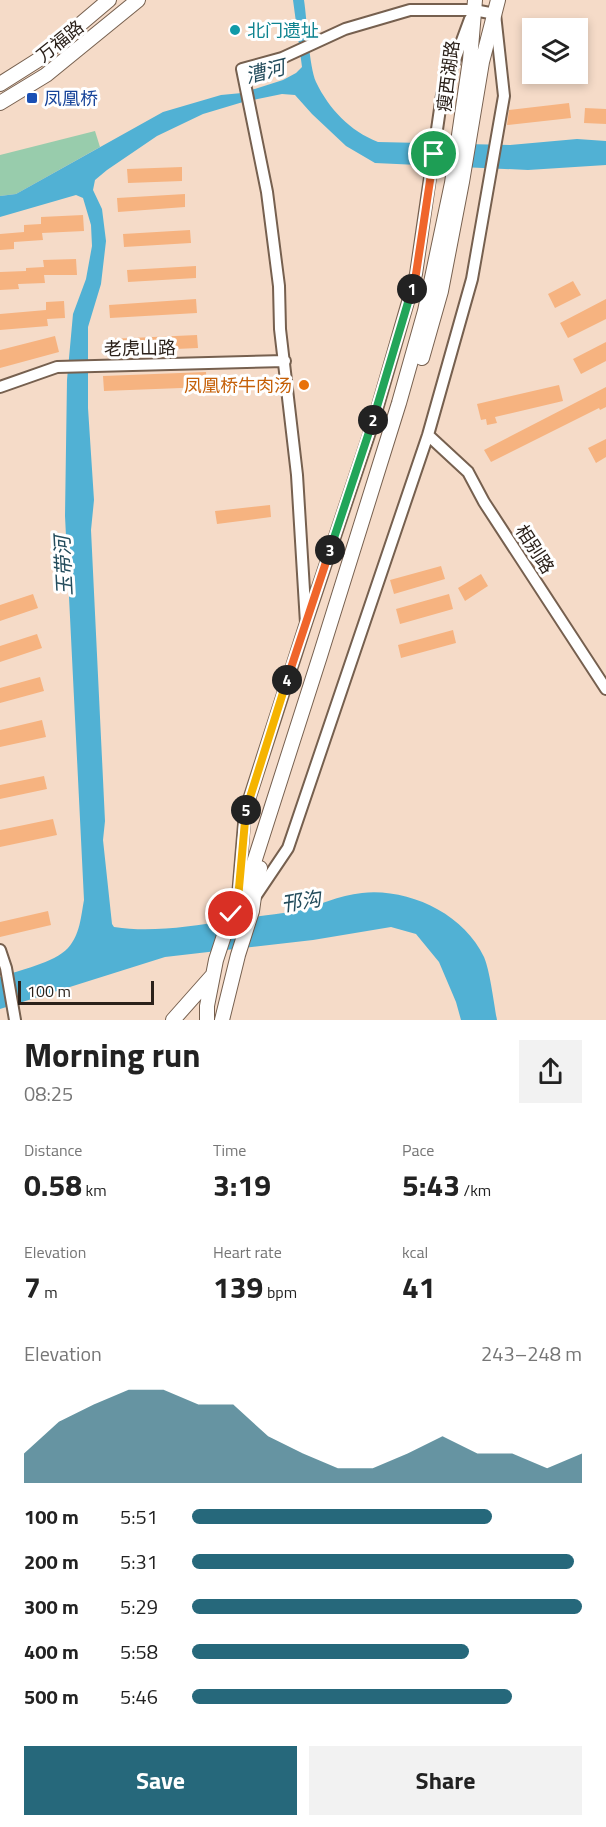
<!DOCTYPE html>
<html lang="en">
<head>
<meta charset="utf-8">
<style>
  body { margin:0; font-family:"Titillium Web","Noto Sans SC",sans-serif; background:#f2f2f2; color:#222; height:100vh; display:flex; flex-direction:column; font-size:22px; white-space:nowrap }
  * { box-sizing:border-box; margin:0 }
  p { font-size:20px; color:#767676 }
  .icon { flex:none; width:33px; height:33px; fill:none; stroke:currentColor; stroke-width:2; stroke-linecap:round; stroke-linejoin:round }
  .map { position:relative; height:1020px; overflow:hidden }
  .panel { display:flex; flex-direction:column; background:#fff; flex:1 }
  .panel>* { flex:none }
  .buttons { position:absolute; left:522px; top:18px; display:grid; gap:12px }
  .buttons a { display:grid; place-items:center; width:66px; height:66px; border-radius:0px; background:#fff; box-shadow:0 3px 9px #0003; font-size:30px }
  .scale { position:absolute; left:18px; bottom:15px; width:136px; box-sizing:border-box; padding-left:6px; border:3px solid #2b211a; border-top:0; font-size:16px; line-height:21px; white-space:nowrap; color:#2b211a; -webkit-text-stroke:4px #fff; paint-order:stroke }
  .pin { position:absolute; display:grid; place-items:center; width:51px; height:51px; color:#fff; margin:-26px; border:3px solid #fff; border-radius:50%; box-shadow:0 2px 6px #0007 }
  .km { position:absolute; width:30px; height:30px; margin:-15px; border-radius:50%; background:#222; color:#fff; font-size:16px; line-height:30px; text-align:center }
  .round { display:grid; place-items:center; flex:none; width:63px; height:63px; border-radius:0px; background:#f2f2f2 }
  .head { display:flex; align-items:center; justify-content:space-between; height:102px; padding:0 24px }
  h1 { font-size:33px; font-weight:700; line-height:45px }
  .stats { display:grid; grid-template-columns:repeat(3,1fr); gap:9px; height:102px; padding:6px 24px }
  .stats div { display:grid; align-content:center }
  .stats b { font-size:30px; font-weight:700 }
  .stats small { font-size:16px; font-weight:400 }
  .stats p { font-size:16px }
  .chart { height:168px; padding:12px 24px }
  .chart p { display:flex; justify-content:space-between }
  .chart svg { width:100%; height:108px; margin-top:6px; fill:#26687b; opacity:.7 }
  .button { display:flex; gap:12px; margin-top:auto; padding:12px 24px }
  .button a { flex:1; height:69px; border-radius:0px; background:#26687b; color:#fff; font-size:24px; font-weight:700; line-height:69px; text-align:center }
  .button a+a { background:#f2f2f2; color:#222 }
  ul { padding:0 24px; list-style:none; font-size:20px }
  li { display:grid; grid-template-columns:96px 72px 1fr; align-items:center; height:45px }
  li i { height:15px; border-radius:8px; background:#26687b }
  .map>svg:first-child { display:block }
  .green { fill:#98ccac }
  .water { fill:#51b1d4 }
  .building { fill:#f6b380 }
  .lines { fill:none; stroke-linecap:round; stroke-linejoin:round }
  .minor-casing { stroke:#76604f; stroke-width:14 }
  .major-casing { stroke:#76604f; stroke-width:16 }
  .minor { stroke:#fff; stroke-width:10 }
  .major { stroke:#fff; stroke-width:14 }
  .split-1-casing { stroke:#fff; stroke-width:12 }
  .split-2-casing { stroke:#fff; stroke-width:12 }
  .split-3-casing { stroke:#fff; stroke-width:12 }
  .split-4-casing { stroke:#fff; stroke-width:12 }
  .split-5-casing { stroke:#fff; stroke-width:12 }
  .split-6-casing { stroke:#fff; stroke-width:12 }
  .split-1 { stroke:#f0652b; stroke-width:8 }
  .split-2 { stroke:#22a559; stroke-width:8 }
  .split-3 { stroke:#22a559; stroke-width:8 }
  .split-4 { stroke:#f0652b; stroke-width:8 }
  .split-5 { stroke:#f5b400; stroke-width:8 }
  .split-6 { stroke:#f5b400; stroke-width:8 }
  .culture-dot { fill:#0f9aa8; stroke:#fff; stroke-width:2 }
  .transit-dot { fill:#1a4fb4; stroke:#fff; stroke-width:2 }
  .food-dot { fill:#e8710a; stroke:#fff; stroke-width:2 }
  .labels { text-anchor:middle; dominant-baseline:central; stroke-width:6; stroke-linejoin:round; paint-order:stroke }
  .culture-label { font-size:18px; fill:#0d838f; stroke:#fff; text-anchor:start }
  .street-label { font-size:18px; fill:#2b211a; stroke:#fff }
  .transit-label { font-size:18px; fill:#164399; stroke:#fff; text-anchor:start }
  .food-label { font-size:18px; fill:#c56008; stroke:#fff; text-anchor:end }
  .water-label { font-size:20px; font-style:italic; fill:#234c5c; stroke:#fff }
</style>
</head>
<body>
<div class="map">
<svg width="606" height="1020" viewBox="0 0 606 1020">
  <rect width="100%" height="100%" fill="#f5dbc8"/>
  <path class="green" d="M95,131l5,16 -84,47 -16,2v-41z"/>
  <path class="water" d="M293,0h11c3,20 5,66 12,82 13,27 34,49 62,60l132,3 67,-6 29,2v24l-78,5 -153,-7 -29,-17 -34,-32 -17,-19 -13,-1 -39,8 -40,12 -46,22 -50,34 -12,10 -2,10 9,19 4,32 -5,43 -13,43v81l6,92 -3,30 14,291 -2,19 9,84 2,3c38,6 76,-1 114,-6 22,-4 45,-6 67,-10 23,-5 44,-16 67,-18 46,-5 101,20 122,64 6,14 10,47 13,63h-36l-5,-18 -17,-40 -23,-28 -25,-7 -78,13 -148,17 -165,52v-32c19,-7 54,-14 68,-29 12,-13 13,-32 16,-48l-19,-384 2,-136 6,-66 13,-35 6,-33 -1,-21 -8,-27 -7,-3 -76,22v-21l16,-2 147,-82 58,-17 21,-2 41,-13 13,-7 6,-6z"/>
  <path class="building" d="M569,103l2,15 -64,7 2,-15z
    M585,108l21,1v15l-22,-1z
    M182,167v14l-54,2 -1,-14z
    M185,194v13l-67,5 -1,-14z
    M83,215l1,16 -42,2 1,7 -29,2v7l-14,1v-16l24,-2v-7l17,-1v-7z
    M190,230l1,13 -67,4 -1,-13z
    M76,259l1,16h-33l1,8 -27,1 1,5 -19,1v-18l26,-1v-3l18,-1 -1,-7z
    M196,266v12l-68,4 -1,-12z
    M573,281l8,14 -26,13 -7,-14z
    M196,299l1,14 -87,5 -1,-13z
    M606,299v20l-38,19 -8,-15z
    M64,301l1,17 -18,1 1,7 -48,4v-16l46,-4v-8z
    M197,335l1,13 -89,4v-13z
    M55,336l4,16 -59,16v-18z
    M606,342v19l-25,13 -8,-15z
    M206,372l1,15 -103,4 -1,-15z
    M559,385l4,16 -68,16 2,6 -10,2 -1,-6 -5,1 -4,-16z
    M606,387v20l-6,3 -1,-2 -108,54 -7,-12z
    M606,439v18l-10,6 -8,-15z
    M270,505l1,12 -54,7 -2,-13z
    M441,566l4,13 -51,15 -4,-14z
    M481,574l7,12 -23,15 -7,-13z
    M33,594l5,14 -38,13v-16z
    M449,594l4,15 -53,15 -4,-15z
    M453,630l3,13 -55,15 -3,-13z
    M37,634l5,14 -42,14v-16z
    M40,677l4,14 -44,12v-15z
    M42,720l4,17 -46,10v-17z
    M44,776l3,13 -47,10v-14z
    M53,819l4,16 -57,12v-17z
    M48,911l3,14 -51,12v-15z"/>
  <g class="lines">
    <g class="minor-casing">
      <path id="minor" d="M0,387l57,-20 228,-6
        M428,435l40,37 16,30 122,187
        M238,896l7,-84 61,-189 67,-200 43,-149 26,-179 28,-76
        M255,897l33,-49 140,-413 44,-156 32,-183 -9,-82 -21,-4h-64l-65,19 -63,29 -40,11 25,123 12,94 1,43 17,146 9,148
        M0,950l6,18 9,52"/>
    </g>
    <g class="major-casing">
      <path id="major" d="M0,84l38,-24 71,-60
        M0,103l46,-28 92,-75
        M422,358l19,-67 21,-109 20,-120 16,-62
        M173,1020l39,-44
        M207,1020v-14l9,-46 15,-46 18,-36 71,-222 79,-253 26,-92 27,-128 18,-123 5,-60
        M222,1020l16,-65 14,-44 4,-29 4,-14"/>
    </g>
    <use href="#minor" class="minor"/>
    <use href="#major" class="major"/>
  </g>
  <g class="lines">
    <g class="split-1-casing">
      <path id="split-1" d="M412,289l4,-15 18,-120"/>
    </g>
    <g class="split-2-casing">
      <path id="split-2" d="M373,420l39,-131"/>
    </g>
    <g class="split-3-casing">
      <path id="split-3" d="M330,550l43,-130"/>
    </g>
    <g class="split-4-casing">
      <path id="split-4" d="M287,680l43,-130"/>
    </g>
    <g class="split-5-casing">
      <path id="split-5" d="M246,810l41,-130"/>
    </g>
    <g class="split-6-casing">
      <path id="split-6" d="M231,914l7,-15 8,-89"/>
    </g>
    <use href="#split-1" class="split-1"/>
    <use href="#split-2" class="split-2"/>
    <use href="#split-3" class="split-3"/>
    <use href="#split-4" class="split-4"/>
    <use href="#split-5" class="split-5"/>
    <use href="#split-6" class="split-6"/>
  </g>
  <circle class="culture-dot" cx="235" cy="30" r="6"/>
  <rect class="transit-dot" x="26" y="92" width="12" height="12" rx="3"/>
  <circle class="food-dot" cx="304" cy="385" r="6"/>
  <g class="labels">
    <g class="culture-label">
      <text x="247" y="30">北门遗址</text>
    </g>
    <g class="street-label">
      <text transform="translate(60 41) rotate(-39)">万福路</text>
      <text transform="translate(448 76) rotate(-83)">瘦西湖路</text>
      <text transform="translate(140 348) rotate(-1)">老虎山路</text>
      <text transform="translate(535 549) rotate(57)">相别路</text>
    </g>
    <g class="transit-label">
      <text x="44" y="98">凤凰桥</text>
    </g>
    <g class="food-label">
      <text x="292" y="385">凤凰桥牛肉汤</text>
    </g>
    <g class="water-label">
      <text transform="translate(265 71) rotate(-14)">漕河</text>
      <text transform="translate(63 566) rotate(-93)">玉带河</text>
      <text transform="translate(301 901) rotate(-10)">邗沟</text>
    </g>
  </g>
</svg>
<div class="buttons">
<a><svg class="icon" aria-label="layers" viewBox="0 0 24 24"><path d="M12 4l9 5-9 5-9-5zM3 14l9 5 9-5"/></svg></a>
</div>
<div class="scale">100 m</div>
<div class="pin" style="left:434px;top:154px;background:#1e9e55"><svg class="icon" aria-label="arrive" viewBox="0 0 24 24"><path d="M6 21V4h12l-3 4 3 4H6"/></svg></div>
<div class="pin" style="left:231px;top:914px;background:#d93025"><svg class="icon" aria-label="check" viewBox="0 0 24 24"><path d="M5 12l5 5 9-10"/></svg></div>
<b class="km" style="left:412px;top:289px">1</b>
<b class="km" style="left:373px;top:420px">2</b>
<b class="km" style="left:330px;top:550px">3</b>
<b class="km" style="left:287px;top:680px">4</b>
<b class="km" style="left:246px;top:810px">5</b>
</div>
<section class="panel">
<div class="head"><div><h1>Morning run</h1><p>08:25</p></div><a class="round"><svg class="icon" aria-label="share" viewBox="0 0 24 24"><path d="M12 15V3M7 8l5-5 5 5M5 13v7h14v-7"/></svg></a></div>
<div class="stats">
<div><p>Distance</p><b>0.58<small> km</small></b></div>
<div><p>Time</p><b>3:19</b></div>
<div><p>Pace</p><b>5:43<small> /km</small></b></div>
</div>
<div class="stats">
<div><p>Elevation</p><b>7<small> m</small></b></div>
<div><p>Heart rate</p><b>139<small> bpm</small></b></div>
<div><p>kcal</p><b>41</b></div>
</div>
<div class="chart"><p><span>Elevation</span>243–248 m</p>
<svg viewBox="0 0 160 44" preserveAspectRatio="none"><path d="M0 44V32L10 19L20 12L30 6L40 6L50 12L60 12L70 25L80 32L90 38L100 38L110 32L120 25L130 32L140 32L150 38L160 32V44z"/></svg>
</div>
<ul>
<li><b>100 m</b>5:51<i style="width:77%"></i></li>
<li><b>200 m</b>5:31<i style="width:98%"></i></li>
<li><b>300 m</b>5:29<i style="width:100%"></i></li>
<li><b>400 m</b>5:58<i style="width:71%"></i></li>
<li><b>500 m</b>5:46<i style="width:82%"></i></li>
</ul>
<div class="button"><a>Save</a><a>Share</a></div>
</section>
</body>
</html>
